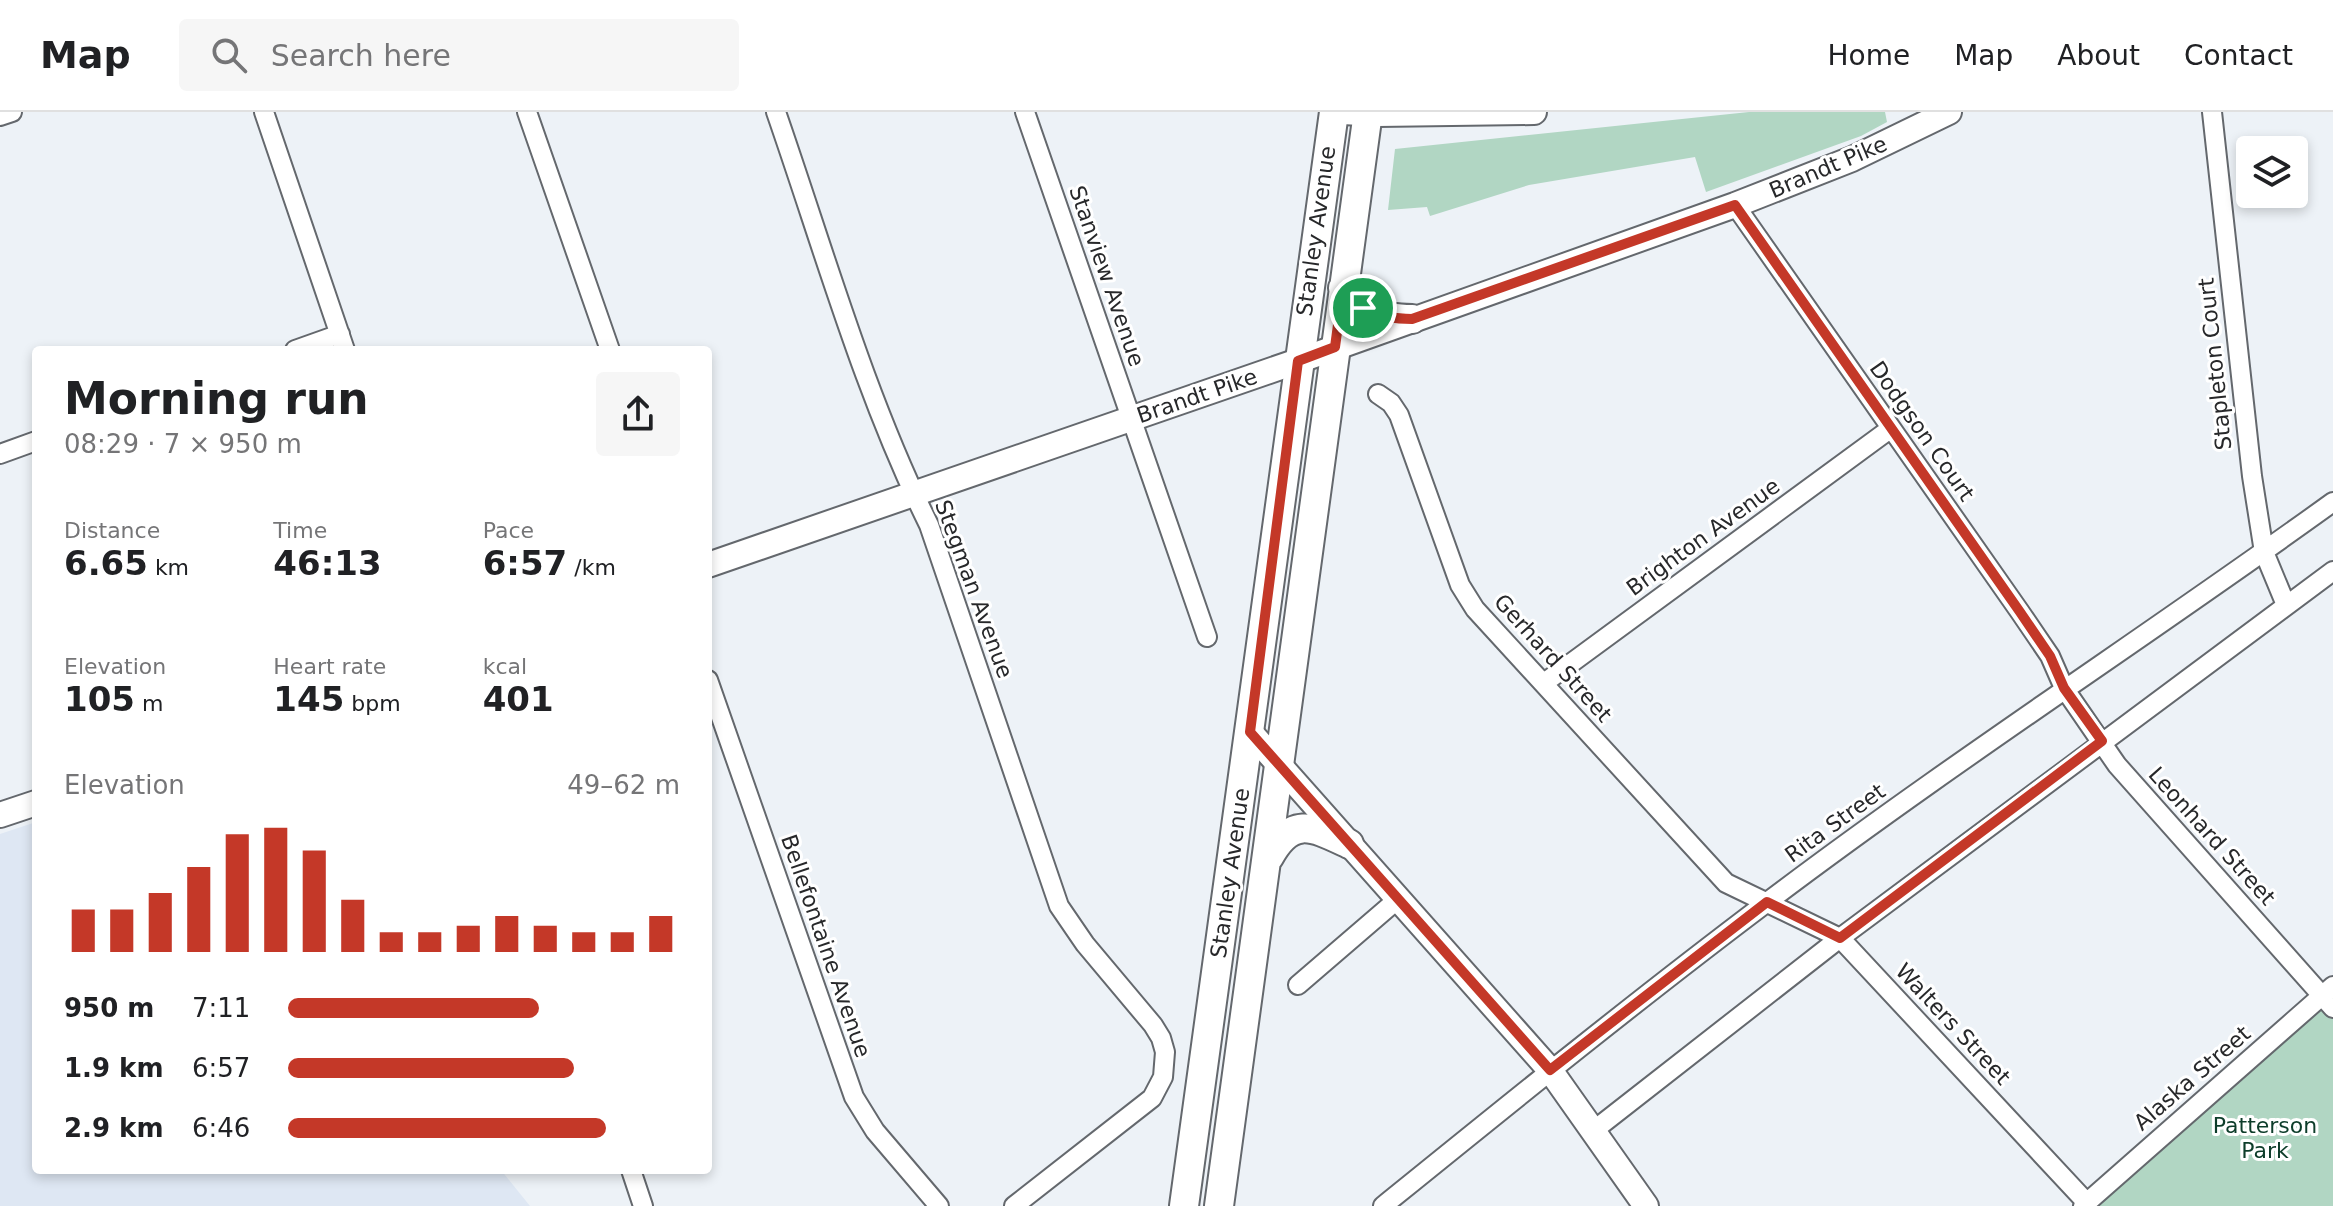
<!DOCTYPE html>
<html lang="en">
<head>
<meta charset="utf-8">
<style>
  body { margin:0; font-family:"DejaVu Sans",sans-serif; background:#f6f6f6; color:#202124; height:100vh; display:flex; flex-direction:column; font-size:30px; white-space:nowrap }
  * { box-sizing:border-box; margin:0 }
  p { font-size:26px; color:#757577 }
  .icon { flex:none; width:44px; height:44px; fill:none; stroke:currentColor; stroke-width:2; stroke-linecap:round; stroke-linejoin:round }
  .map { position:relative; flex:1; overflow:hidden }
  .side { position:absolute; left:32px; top:234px; width:680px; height:828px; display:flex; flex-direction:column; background:#fff; border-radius:8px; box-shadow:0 4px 12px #0003 }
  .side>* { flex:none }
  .tools { position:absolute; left:2236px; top:24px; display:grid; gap:16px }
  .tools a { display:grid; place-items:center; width:72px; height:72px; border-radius:8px; background:#fff; box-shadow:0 4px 12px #0003; font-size:40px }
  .pin { position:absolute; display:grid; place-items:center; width:68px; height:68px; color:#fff; margin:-34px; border:4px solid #fff; border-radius:50%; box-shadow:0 2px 8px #0007 }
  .round { display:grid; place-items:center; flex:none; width:84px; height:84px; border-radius:8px; background:#f6f6f6 }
  .summary { display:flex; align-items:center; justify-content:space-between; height:136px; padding:0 32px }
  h1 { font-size:44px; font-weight:700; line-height:60px }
  .metrics { display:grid; grid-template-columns:repeat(3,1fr); gap:12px; height:136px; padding:8px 32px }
  .metrics div { display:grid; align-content:center }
  .metrics b { font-size:34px; font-weight:700 }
  .metrics small { font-size:22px; font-weight:400 }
  .metrics p { font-size:22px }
  .chart { height:224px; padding:16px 32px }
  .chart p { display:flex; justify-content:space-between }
  .chart svg { width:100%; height:144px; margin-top:8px; stroke:#c43828; stroke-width:6 }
  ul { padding:0 32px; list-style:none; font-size:26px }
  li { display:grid; grid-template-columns:128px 96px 1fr; align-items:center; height:60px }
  li i { height:20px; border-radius:10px; background:#c43828 }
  header { display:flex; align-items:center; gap:48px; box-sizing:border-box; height:112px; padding:0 40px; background:#fff; border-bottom:2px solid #e0e0e0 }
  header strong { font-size:38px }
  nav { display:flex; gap:44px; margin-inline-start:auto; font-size:28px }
  .search { width:560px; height:72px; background:#f6f6f6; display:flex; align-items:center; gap:20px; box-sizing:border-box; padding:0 28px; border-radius:8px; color:#757577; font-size:30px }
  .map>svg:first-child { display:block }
  .built { fill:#dee7f3 }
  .green { fill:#b1d6c3 }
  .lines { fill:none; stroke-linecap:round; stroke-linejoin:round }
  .street-casing { stroke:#64686d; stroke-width:22 }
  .secondary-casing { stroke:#64686d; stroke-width:28 }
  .primary-casing { stroke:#64686d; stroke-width:32 }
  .street { stroke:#fff; stroke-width:18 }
  .secondary { stroke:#fff; stroke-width:24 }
  .primary { stroke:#fff; stroke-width:28 }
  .route-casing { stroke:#fff; stroke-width:16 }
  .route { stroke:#c43828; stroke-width:10 }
  .labels { text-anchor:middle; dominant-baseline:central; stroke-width:6; stroke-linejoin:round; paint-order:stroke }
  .street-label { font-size:22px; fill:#27282a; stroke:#fff }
  .park-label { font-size:22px; fill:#0d3d2a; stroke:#fff }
</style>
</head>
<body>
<header>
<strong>Map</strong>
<div class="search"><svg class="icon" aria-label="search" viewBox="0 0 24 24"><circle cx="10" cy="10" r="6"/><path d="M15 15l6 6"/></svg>Search here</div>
<nav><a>Home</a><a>Map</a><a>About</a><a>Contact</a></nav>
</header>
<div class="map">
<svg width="2333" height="1094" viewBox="0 0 2333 1094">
  <rect width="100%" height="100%" fill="#edf2f7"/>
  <path class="built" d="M36,710v348h465l29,36h-530v-372z"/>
  <path class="green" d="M1749,0h136l2,10 -26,14 -155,56 -11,-35 -166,28 -99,31 -3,-9 -39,3 7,-61z
    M2322,884l11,12v198h-250z"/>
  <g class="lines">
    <g class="street-casing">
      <path id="street" d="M264,0l81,238
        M527,0l83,238
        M776,0c48,138 88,282 153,413l130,381 26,38 68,81 8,13 4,14 -2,25 -11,21 -138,108
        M1025,0l182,525
        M2212,0l40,364 12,76 22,53
        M0,4l12,-4
        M1735,93l285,407 30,44 14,32 53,77 216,243
        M295,238l45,-16
        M1378,282l13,9 8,12 61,170 15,24 251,274 114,55 247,265
        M0,342l36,-13
        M708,568l146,417 21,34 64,75
        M1544,571l346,-254
        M1298,873l100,-86
        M1593,1019l247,-193 493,-367
        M631,1058l12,36
        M1383,1094c126,-102 253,-205 383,-303 185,-140 380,-266 567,-401
        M2083,1094l250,-220"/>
    </g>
    <g class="secondary-casing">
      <path id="secondary" d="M1343,0l35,2 156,-2
        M708,453l590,-204 437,-156 117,-46 97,-47
        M1250,620l300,338 96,136
        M0,703l36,-12"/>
    </g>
    <g class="primary-casing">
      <path id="primary" d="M1343,176c26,25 32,30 69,31
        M1269,745c23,-42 44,-30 80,-13
        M1184,1094l150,-1094
        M1219,1094l149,-1094"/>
    </g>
    <use href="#street" class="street"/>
    <use href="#secondary" class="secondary"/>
    <use href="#primary" class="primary"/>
  </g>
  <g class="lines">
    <g class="route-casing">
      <path id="route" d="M1735,93l285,407 30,44 14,32 38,53 -262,197 -73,-36 -217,168 -300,-338 48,-371 37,-14 8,-59c26,26 32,30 69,31z"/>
    </g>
    <use href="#route" class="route"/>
  </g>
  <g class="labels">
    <g class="street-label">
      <text transform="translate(1828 55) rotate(-23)">Brandt Pike</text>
      <text transform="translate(1316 119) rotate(-82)">Stanley Avenue</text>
      <text transform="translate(1107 164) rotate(71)">Stanview Avenue</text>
      <text transform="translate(2215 252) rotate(-96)">Stapleton Court</text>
      <text transform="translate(1197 284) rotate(-19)">Brandt Pike</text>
      <text transform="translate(1922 319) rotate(55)">Dodgson Court</text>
      <text transform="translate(1703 425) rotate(-36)">Brighton Avenue</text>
      <text transform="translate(974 477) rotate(70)">Stegman Avenue</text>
      <text transform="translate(1553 546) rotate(48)">Gerhard Street</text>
      <text transform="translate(1835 711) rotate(-36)">Rita Street</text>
      <text transform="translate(2212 724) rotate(48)">Leonhard Street</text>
      <text transform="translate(1230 761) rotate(-82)">Stanley Avenue</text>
      <text transform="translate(826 834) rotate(71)">Bellefontaine Avenue</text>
      <text transform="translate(1953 912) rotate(47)">Walters Street</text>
      <text transform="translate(2192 966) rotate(-41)">Alaska Street</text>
    </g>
    <g class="park-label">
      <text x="2265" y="1013">Patterson<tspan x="2265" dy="25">Park</tspan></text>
    </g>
  </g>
</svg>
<div class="tools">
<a><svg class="icon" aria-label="layers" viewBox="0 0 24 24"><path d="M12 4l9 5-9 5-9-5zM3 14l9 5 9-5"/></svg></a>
</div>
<div class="pin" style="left:1363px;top:196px;background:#1e9e55"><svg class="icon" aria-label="arrive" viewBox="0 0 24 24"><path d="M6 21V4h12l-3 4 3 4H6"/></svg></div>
<section class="side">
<div class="summary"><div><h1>Morning run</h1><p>08:29 · 7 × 950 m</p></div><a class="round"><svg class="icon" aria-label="share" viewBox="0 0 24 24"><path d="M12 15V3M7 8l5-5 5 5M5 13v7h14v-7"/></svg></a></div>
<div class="metrics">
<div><p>Distance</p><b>6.65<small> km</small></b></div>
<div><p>Time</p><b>46:13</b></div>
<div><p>Pace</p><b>6:57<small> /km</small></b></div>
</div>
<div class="metrics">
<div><p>Elevation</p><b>105<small> m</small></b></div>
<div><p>Heart rate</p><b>145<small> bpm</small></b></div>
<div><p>kcal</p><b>401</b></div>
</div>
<div class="chart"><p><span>Elevation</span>49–62 m</p>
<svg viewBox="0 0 160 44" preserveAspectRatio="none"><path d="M5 44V31M15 44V31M25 44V26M35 44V18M45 44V8M55 44V6M65 44V13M75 44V28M85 44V38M95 44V38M105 44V36M115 44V33M125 44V36M135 44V38M145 44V38M155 44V33"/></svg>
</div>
<ul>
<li><b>950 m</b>7:11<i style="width:64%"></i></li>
<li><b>1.9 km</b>6:57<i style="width:73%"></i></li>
<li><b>2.9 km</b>6:46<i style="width:81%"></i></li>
</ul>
</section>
</div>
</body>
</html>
